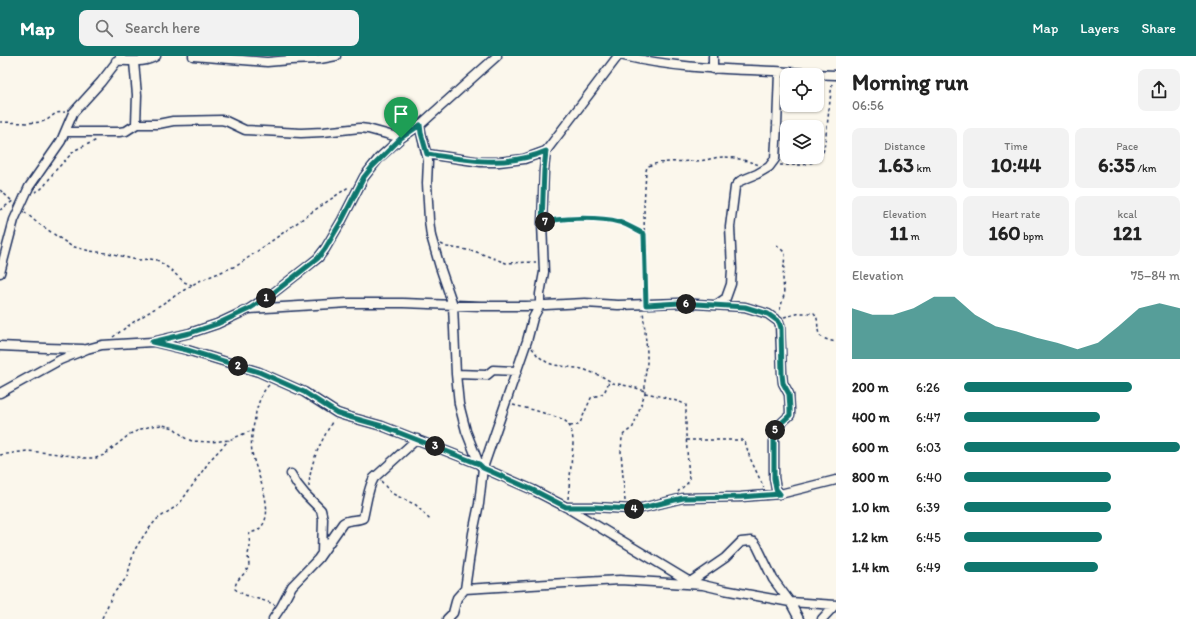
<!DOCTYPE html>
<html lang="en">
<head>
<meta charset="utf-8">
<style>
  body { margin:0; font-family:Itim,sans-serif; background:#f2f2f2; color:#222; height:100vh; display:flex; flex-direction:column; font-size:15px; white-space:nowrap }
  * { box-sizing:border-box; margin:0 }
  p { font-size:13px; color:#767676 }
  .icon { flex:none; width:22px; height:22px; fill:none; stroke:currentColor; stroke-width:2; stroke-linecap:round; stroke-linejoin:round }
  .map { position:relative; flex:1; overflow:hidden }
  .drawer { display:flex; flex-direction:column; background:#fff; width:360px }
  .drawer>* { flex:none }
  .buttons { position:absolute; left:780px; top:12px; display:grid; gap:8px }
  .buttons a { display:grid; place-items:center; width:44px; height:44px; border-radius:8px; background:#fff; box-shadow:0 1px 3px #0004; font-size:20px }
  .pin { position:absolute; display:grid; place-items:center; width:34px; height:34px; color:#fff; margin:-41px -17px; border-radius:50% 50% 50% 0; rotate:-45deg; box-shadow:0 0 4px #0007 }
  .pin .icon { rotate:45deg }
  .km { position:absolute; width:20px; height:20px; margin:-10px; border-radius:50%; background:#222; color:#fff; font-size:11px; line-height:20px; text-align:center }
  .round { display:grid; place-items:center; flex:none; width:42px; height:42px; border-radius:8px; background:#f2f2f2 }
  .overview { display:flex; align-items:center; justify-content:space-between; height:68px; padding:0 16px }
  h1 { font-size:22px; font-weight:800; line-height:30px }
  .metrics { display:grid; grid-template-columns:repeat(3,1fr); gap:6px; height:68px; padding:4px 16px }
  .metrics div { display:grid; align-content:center; border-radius:8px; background:#f2f2f2; text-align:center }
  .metrics b { font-size:20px; font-weight:800 }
  .metrics small { font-size:11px; font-weight:400 }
  .metrics p { font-size:11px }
  .chart { height:112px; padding:8px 16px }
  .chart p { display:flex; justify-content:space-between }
  .chart svg { width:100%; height:72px; margin-top:4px; fill:#0f766e; opacity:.7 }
  ul { padding:0 16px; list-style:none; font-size:13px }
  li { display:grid; grid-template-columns:64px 48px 1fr; align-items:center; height:30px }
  li i { height:10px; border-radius:5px; background:#0f766e }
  header { display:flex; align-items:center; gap:24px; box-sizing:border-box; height:56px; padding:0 20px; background:#0f766e; color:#fff }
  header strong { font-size:19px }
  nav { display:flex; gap:22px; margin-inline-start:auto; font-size:14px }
  .search { width:280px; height:36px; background:#f2f2f2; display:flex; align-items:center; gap:10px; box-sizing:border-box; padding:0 14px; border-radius:8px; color:#767676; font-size:15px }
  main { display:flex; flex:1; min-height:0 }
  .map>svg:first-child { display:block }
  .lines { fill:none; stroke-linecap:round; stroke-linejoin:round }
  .minor-casing { stroke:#1b2f5e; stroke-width:11 }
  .path { stroke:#1b2f5e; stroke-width:1.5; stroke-dasharray:3 3; stroke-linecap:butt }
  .minor { stroke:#fbf7ec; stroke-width:8 }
  .route-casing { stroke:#fff; stroke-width:8 }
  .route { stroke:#0f766e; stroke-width:5 }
</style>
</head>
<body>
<header>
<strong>Map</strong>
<div class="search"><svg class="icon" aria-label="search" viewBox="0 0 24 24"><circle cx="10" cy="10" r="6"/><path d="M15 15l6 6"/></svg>Search here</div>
<nav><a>Map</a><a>Layers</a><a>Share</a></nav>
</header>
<main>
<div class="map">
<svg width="836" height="563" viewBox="0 0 836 563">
  <rect width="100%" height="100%" fill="#fbf7ec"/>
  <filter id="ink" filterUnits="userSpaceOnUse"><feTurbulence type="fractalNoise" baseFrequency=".025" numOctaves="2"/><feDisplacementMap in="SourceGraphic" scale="8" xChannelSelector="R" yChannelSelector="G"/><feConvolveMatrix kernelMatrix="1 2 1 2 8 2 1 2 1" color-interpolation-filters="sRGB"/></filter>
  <g filter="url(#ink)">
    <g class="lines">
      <g class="minor-casing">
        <path id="minor" d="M193,0l74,6 23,-2 30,-1 16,-3
          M624,0c49,12 101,13 151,15 20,1 41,4 61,4
          M116,5c14,-1 27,3 40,-5
          M134,6l3,33 -1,29
          M713,13v-13
          M420,69c1,13 6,24 8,36l-1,22 2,37 2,16 9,31 13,38 3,69 3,30 7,27 13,33
          M66,76h53l7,-1 11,-7h21l15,-3 48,-1 5,1 19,9 56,3 22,-1 37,-4 8,1 33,9
          M427,98l54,8h18l25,-3 22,-8 72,-95
          M0,217l14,-53 15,-33 32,-46 12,-28 28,-31 20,-26
          M716,249l10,-7 5,-14 1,-15 -2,-42 5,-40 5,-6 17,-7 12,-7 6,-8 2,-33 2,-54
          M249,253l100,-6h54l78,3h45l59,-3 33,2 62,-2 65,4 23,7 11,8 1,3 2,49 1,9 6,11 1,15v6l-13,12 -3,7v44l2,11 4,5
          M154,286l33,8 72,22 45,20 33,21 9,3 36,10 97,38 4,4 50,22 33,17 124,75 13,3
          M0,290l46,2 37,1
          M456,318l31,1 6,-5 24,1
          M0,337l60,-33 27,-11 15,-4 50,-3 38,-9 27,-9 32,-15 23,-15 36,-28 10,-8 7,-9 17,-29 22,-43 15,-19 22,-20 19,-13 77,-69
          M291,418l6,10 8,10 16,16 2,9 -1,34
          M566,451h28l37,2 11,-1 41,-10 58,-1 39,-3 56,-14
          M690,526l35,-24 16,-16 10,-1 3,1 3,4 16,33 17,23 9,17
          M465,533l83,-5 72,-4 83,5 21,5 66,12 46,3
          M273,563l8,-12 11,-21 26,-27 25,-36c6,-4 14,-2 20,-5 3,-12 5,-31 11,-40l43,-39
          M447,563l6,-6 4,-15 8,-9 8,-56 6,-29 4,-36 44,-127 6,-23 7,-13v-11l4,-22 -2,-49 2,-53 2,-19
          M822,563l13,-14"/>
      </g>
      <path class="path" d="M0,66l28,1 13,-1 6,-2 9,-7 9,-1
        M780,109h23l7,-2 4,-1 8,-7 2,-6 3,-22 5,-44
        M0,134l13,12
        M35,136l5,-2 5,-5 9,-13 21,-22 22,-10
        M0,154l13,-9
        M25,156l10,9 36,25 19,5 24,3 18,5 7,1 11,-1 7,1 14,10 13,12 8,3
        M549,164c18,-2 56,-3 72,3 8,3 16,7 23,12
        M441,188l6,3 27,4 32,12 30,-1
        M777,189l8,8 -2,25 1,17 -5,18
        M645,241l-1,-90 2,-36 1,-4c13,-8 43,-4 58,-7 6,-1 12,-3 18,-3 12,0 25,4 36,8
        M784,261l17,-4h13c7,7 0,20 9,25 4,2 9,3 13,4
        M113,281l22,-16 62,-39 41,-17 74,-53 38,-26
        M532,292l6,8 10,7 6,2 29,4 20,8 10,6 20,4 12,4
        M269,329c-8,8 -10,17 -13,27 -2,13 -6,27 -4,40 3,20 27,62 6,78 -3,2 -6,2 -8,3 -2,5 0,8 0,13 0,3 -2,6 -2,9 0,5 2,8 0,13 -4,8 -13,11 -13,21 12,10 27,9 40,16
        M645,337c7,1 36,8 41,12v30l3,44c-1,7 -7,7 -11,13
        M513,349l21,5 28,9c9,4 11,15 11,25l-5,55
        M570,370l8,-1 2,-2 11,-25c12,-5 13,-2 18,-17
        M686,384h57l2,2 5,16 14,30
        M0,399l27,-4 24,2 34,5h11l8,-3 26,-21 11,-5 11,-3 11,-1 11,3 11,10 7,3 19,1 18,-2 24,-10
        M381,425l10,12 25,12 15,16
        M309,431c1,-27 12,-44 24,-67
        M625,445l-4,-49 1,-15 2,-3 9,-7 12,-34v-15l2,-15v-11l-4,-41
        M102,562l11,-24 14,-17 7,-26 10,-16 12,-15 19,-13 5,-4 31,-44 18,-19"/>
      <use href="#minor" class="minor"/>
    </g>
  </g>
  <g class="lines" filter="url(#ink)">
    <g class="route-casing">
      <path id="route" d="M420,69l1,8 6,21c40,6 80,14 119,-3l-2,19 -2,53c17,-6 59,-6 77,-1 9,3 17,8 25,12l2,71 34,-2 65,4 23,7 11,8 2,6 1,46 1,9 6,11 1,15v6l-13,12 -3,7v44l2,11 4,5 -39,3 -58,1 -41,10 -11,1 -37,-2h-28l-33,-17 -50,-22 -4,-4 -97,-38 -36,-10 -9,-3 -33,-21 -45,-20 -72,-22 -35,-8 38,-9 27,-9 32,-15 23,-15 36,-28 10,-8 7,-9 17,-29 22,-43 8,-10 29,-29z"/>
    </g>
    <use href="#route" class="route"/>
  </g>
</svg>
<div class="buttons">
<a><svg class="icon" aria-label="locate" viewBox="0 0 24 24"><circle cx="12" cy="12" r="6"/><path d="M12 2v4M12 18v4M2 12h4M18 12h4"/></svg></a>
<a><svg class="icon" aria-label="layers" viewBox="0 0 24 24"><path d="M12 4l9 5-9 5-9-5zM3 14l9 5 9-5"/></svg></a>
</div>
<div class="pin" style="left:401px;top:82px;background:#1e9e55"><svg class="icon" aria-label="arrive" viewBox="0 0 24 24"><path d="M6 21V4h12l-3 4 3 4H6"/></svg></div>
<b class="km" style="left:266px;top:242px">1</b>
<b class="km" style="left:238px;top:310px">2</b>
<b class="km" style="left:435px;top:390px">3</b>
<b class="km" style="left:634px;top:453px">4</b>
<b class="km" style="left:775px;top:374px">5</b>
<b class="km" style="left:686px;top:248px">6</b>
<b class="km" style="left:545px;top:166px">7</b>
</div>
<section class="drawer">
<div class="overview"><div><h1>Morning run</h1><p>06:56</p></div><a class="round"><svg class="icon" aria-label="share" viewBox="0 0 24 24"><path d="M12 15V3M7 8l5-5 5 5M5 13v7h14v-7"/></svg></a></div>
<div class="metrics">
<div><p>Distance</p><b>1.63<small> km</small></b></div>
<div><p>Time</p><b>10:44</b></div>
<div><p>Pace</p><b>6:35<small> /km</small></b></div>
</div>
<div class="metrics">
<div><p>Elevation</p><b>11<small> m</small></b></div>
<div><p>Heart rate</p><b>160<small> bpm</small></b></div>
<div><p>kcal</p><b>121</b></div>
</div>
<div class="chart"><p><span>Elevation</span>75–84 m</p>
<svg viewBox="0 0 160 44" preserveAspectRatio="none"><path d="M0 44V13L10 17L20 17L30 13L40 6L50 6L60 17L70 24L80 27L90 31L100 34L110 38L120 34L130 24L140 13L150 10L160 13V44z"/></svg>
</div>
<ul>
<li><b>200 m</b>6:26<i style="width:78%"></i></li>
<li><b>400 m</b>6:47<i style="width:63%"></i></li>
<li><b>600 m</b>6:03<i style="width:100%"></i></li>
<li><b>800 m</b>6:40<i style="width:68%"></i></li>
<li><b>1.0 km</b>6:39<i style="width:68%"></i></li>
<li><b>1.2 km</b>6:45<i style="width:64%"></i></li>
<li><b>1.4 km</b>6:49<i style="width:62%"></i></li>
</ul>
</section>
</main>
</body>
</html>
